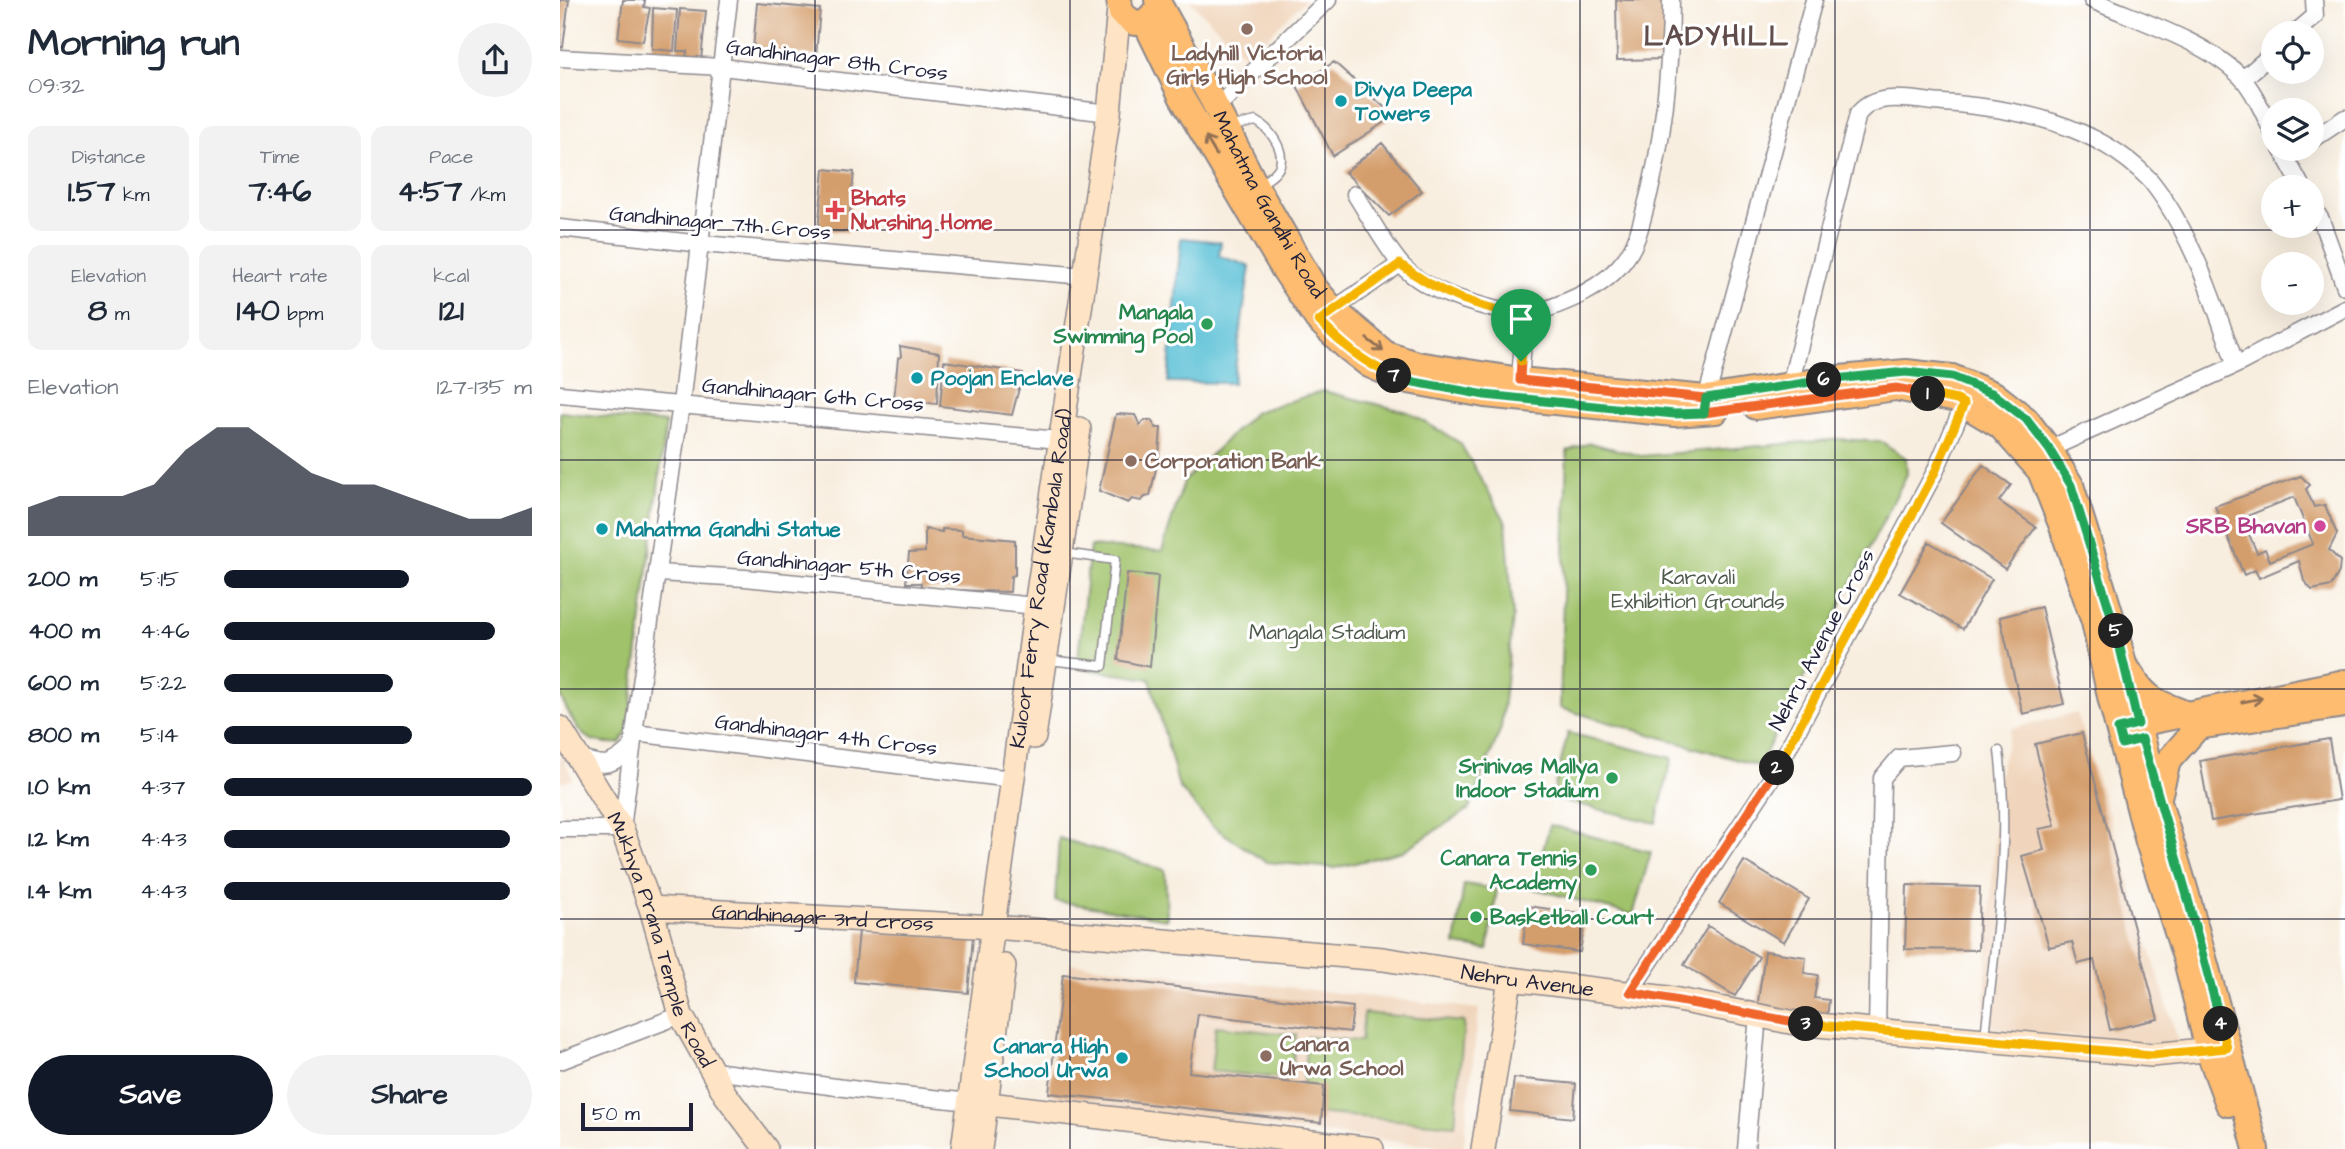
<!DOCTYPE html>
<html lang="en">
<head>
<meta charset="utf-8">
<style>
  body { margin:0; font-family:"Architects Daughter",sans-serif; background:#f2f2f3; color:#1f2937; height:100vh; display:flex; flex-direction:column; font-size:26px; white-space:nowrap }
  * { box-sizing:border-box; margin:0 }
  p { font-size:23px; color:#747a83 }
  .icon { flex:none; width:38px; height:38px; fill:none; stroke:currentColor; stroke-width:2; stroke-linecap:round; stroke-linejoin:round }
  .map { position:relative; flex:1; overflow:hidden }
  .side { display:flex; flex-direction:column; background:#fff; width:560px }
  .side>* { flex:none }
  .tools { position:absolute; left:1701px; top:21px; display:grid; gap:14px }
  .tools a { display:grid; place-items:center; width:63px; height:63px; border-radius:50%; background:#fff; box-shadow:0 7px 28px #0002; font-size:35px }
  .scale { position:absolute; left:21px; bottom:18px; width:112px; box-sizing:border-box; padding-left:7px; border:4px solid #22223b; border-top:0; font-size:19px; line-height:24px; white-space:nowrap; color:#22223b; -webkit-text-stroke:5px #fff; paint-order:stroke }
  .pin { position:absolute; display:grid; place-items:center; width:60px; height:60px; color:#fff; margin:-72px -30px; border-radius:50% 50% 50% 0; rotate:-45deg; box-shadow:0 0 7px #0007 }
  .pin .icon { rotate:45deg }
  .km { position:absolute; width:35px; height:35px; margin:-18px; border-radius:50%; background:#222; color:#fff; font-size:19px; line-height:35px; text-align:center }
  .round { display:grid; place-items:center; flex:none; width:74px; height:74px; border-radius:37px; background:#f2f2f3 }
  .overview { display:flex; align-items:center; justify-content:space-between; height:119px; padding:0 28px }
  h1 { font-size:38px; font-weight:700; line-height:52px }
  .metrics { display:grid; grid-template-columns:repeat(3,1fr); gap:10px; height:119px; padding:7px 28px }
  .metrics div { display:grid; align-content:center; border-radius:14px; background:#f2f2f3; text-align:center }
  .metrics b { font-size:30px; font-weight:700 }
  .metrics small { font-size:19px; font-weight:400 }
  .metrics p { font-size:19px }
  .chart { height:196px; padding:14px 28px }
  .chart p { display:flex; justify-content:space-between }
  .chart svg { width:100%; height:126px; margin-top:7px; fill:#111827; opacity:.7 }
  .button { display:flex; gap:14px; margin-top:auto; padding:14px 28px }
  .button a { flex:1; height:80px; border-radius:42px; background:#111827; color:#fff; font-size:28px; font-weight:700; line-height:80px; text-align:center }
  .button a+a { background:#f2f2f3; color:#1f2937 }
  ul { padding:0 28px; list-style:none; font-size:23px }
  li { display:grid; grid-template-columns:112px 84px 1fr; align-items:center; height:52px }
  li i { height:18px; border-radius:9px; background:#111827 }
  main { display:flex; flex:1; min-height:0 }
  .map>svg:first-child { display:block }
  .built { fill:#f0d5bc }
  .green { fill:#a0c26b; stroke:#617253; stroke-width:2 }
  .water { fill:#59c0d6; stroke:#3e7188; stroke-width:2 }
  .building { fill:#d49e6c; fill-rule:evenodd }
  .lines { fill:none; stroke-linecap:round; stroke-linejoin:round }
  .lane-casing { stroke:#8d888d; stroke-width:11 }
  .street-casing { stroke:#8d888d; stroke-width:19 }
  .secondary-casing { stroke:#8d888d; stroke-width:26 }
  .primary-casing { stroke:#8d888d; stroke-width:28 }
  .lane { stroke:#fff; stroke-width:8 }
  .street { stroke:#fff; stroke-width:16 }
  .secondary { stroke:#fee4c5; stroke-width:23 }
  .primary { stroke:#fdbc6f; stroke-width:24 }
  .oneway { stroke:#906f55 }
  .split-1-casing { stroke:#fff; stroke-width:14 }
  .split-2-casing { stroke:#fff; stroke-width:14 }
  .split-3-casing { stroke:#fff; stroke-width:14 }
  .split-4-casing { stroke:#fff; stroke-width:14 }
  .split-5-casing { stroke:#fff; stroke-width:14 }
  .split-6-casing { stroke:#fff; stroke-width:14 }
  .split-7-casing { stroke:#fff; stroke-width:14 }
  .split-8-casing { stroke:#fff; stroke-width:14 }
  .split-1 { stroke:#f0652b; stroke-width:9 }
  .split-2 { stroke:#f5b400; stroke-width:9 }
  .split-3 { stroke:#f0652b; stroke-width:9 }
  .split-4 { stroke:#f5b400; stroke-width:9 }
  .split-5 { stroke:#22a559; stroke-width:9 }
  .split-6 { stroke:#22a559; stroke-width:9 }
  .split-7 { stroke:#22a559; stroke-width:9 }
  .split-8 { stroke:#f5b400; stroke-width:9 }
  .grid { fill:none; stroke:#22223b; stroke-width:2; stroke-opacity:0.55 }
  .education-dot { fill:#8d6e63; stroke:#fff; stroke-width:2.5 }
  .culture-dot { fill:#0f9aa8; stroke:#fff; stroke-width:2.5 }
  .health-dot { fill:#e0444e; stroke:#fff; stroke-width:2.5 }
  .leisure-dot { fill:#2e9e5b; stroke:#fff; stroke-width:2.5 }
  .hotel-dot { fill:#d1479c; stroke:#fff; stroke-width:2.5 }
  .labels { text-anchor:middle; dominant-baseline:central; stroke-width:6; stroke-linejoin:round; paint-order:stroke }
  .education-label { font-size:21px; font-weight:bold; fill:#785e54; stroke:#fff; text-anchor:start }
  .street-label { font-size:21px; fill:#22223b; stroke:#fff }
  .culture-label { font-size:21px; font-weight:bold; fill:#0d838f; stroke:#fff; text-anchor:start }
  .health-label { font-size:21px; font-weight:bold; fill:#be3a42; stroke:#fff; text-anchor:start }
  .leisure-label { font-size:21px; font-weight:bold; fill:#27864d; stroke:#fff; text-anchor:end }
  .hotel-label { font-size:21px; font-weight:bold; fill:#b23c85; stroke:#fff; text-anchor:end }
  .park-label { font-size:21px; fill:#4e5a4c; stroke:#fff }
  .district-label { font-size:28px; font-weight:bold; letter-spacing:2px; fill:#604d4c; stroke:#fff }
</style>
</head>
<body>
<main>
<section class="side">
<div class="overview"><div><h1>Morning run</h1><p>09:32</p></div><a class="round"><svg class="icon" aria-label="share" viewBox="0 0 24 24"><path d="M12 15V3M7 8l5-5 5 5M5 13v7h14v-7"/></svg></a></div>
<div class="metrics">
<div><p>Distance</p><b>1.57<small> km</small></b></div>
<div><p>Time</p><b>7:46</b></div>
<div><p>Pace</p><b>4:57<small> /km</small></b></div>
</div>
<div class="metrics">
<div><p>Elevation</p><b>8<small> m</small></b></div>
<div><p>Heart rate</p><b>140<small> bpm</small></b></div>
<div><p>kcal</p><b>121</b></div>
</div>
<div class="chart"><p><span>Elevation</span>127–135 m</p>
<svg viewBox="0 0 160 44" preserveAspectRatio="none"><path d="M0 44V34L10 30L20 30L30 30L40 26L50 14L60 6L70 6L80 14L90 22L100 26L110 26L120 30L130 34L140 38L150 38L160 34V44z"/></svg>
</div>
<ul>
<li><b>200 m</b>5:15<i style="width:60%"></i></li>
<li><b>400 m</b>4:46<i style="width:88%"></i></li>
<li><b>600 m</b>5:22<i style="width:55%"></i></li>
<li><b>800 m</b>5:14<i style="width:61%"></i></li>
<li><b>1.0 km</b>4:37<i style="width:100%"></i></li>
<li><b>1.2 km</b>4:43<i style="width:93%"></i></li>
<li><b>1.4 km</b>4:43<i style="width:93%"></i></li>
</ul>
<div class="button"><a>Save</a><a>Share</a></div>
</section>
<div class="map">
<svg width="1785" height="1149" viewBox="0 0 1785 1149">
  <rect width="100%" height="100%" fill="#fff"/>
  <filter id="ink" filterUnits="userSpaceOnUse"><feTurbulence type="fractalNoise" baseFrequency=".0143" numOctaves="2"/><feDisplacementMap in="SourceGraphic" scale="14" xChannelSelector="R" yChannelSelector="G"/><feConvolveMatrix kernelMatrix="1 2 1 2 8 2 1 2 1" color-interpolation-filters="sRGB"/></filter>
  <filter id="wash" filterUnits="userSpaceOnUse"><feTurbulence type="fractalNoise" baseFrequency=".00686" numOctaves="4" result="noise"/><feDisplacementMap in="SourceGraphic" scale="28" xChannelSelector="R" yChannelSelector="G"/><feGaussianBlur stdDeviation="1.57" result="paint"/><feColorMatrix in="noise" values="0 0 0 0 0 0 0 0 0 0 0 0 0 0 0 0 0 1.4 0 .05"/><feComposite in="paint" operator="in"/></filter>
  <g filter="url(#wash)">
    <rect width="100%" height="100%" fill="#f8eedf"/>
    <path class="built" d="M629,0h116l-58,58z
      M1517,713l103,334 -197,-19 16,-254 12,-45z
      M0,752l13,27 -13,3z
      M510,963l409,46 -16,140 -409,-46z"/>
    <path class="green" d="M763,391l85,21 52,31 46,79 7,95 -12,111 -32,81 -66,42 -68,17 -69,-6 -55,-37 -32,-38 -29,-108 -73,-11 13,-122 72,5 22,-70 71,-69z
      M0,412l106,11 -38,308 -8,12c-41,3 -43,-16 -60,-47z
      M1282,439l40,3 24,16 1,16 -148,292 -199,-58 7,-257 23,-8 52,13z
      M1008,733l104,25 -16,65 -104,-25z
      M990,825l101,27 -18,63 -101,-27z
      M499,838l106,32 2,49 -112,-18z
      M904,884l33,5 -9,61 -33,-5z
      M804,1013l100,9 -9,103 -154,-13 6,-75 54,4z
      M656,1026l80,9 -5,44 -80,-8z"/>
    <path class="water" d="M621,238l40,4 -2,14 31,10 -17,117 -65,-1z"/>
    <g id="blocks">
      <path class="building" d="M0,0h9l-6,47h-3z
        M63,0h22l-1,7 6,1 -7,33 -25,-3z
        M1056,0h54l-1,59 -52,1z
        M197,3l63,6 -4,47 -63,-6z
        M93,8l24,2 -3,41 -22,-2z
        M120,9l26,2 -5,49 -15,-1 1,-8h-10z
        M774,62l60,54 -61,40 -36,-70z
        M822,143l40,48 -33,25 -44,-44z
        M264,169l30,3 -6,60 -30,-2z
        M340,346l39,7 -2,51 -43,-5 4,-41 3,-1z
        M384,361l79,12 -11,42 -72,-9z
        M556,414l19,1 5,10 5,-5h6l5,8h5l-2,27 -9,41 -5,1 -4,4 -9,-2 -4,4 -29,-12z
        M1423,465l28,20 -12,16 37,26 -31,42 -64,-46z
        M1741,476l9,9 -4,4 8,18 11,-2 12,29 -8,16 11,11 -1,11 -8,14 -19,4 -8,-9 -5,-20 -40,17 -4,-8 -11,5 -29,-69zM1734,497l19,47 -43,17 -5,-12 -8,4 -15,-35z
        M365,529l17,3v-3l20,1v5l53,5v35l-4,1 -1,16 -79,-3 -10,2v-8h-15l3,-30 16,-1z
        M1369,542l63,37 -29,50 -63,-36z
        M567,573l31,3 -8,91 -32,-7z
        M1481,607l23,97 -41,10 -23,-97z
        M1522,733l76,286 -48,11 -16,-70 -16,4 -6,-22 -23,5 -27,-91 22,-6 -5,-21 16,-3 -20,-82z
        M1769,739l10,61 -128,21 -11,-60z
        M1184,861l65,38 -25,43 -65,-39z
        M1347,885l73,2 -2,63 -73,-1z
        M968,906l58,8 -6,38 -57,-8z
        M1148,926l51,31 -24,39 -51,-31z
        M299,931l114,6 -5,56 -114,-11z
        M1205,951l41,6 -2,16 14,2 -4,23 15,2 -2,19 -70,-10z
        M503,974l290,33 -3,25 -152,-18 -9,58 135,14 -3,37 -272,-30z
        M954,1078l62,6 -3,34 -63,-7z"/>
    </g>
  </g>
  <g filter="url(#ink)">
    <use href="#blocks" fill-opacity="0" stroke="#8d888d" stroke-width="2"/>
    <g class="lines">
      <g class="lane-casing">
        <path id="lane" d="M669,127l27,-6c13,7 29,28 24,44 -3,9 -14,15 -21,20
          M488,660l55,6 12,-106 -52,-7
          M1425,1037c10,-94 26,-191 14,-286"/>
      </g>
      <g class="street-casing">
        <path id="street" d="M1532,0c45,20 114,41 149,77 14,15 23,38 32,56
          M1735,33l20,-17 -1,-16
          M0,58l162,9 387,46
          M1683,79l30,-26
          M654,103l8,-1 106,-102
          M1752,140l33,-22
          M1721,149l21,38
          M795,194c14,22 27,47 44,68 26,33 87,45 126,55
          M1752,205l9,15 24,67
          M0,228l142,16 383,32
          M767,314l73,-50
          M960,380l5,-63c36,-13 78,-26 101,-59 10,-13 14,-30 18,-45 19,-66 27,-144 27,-213
          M1230,385l68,-271c18,-24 57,-13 85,-11 72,5 153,21 205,75 6,6 11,14 16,21 34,51 51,109 72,166
          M0,394l510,47
          M1145,403l109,-403
          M1489,449l187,-84 109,-57
          M98,573l87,5 291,28
          M74,733l378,46
          M16,757c29,10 33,11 56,-10
          M0,829h62l12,-96 47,-329 48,-404
          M1070,992l145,-219 160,-301 29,-68
          M1317,1030l5,-252 17,-20 54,-5
          M0,1061l121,-46
          M154,1071l161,21 95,10
          M1186,1149l12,-133"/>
      </g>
      <g class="secondary-casing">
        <g id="secondary">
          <path id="s1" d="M0,728l62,101 29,79 30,107 44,79 41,55"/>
          <path d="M474,737l45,-308"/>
          <path id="s2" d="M91,908l343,19 389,32 127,20 158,19 127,25 357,32 73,-7"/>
          <path d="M412,1102l400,47"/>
          <path id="s3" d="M403,1149l73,-543 73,-493 10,-105"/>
          <path d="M420,1149l24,-183"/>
          <path d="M923,1149l27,-170"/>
        </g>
      </g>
      <g class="primary-casing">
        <g id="primary">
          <path d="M559,0l2,13 13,10 11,-1 11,-11"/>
          <path id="s4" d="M597,0l57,103 43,85 58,100 18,21 53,45 31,10 103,16 186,18 123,-19 77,-7 46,5 42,17 32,25 23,30 22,36 18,58 27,89 38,153 32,107 70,257"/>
          <path d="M585,22l37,76 102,172 33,49 29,28 23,18 34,15 82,15 189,19 42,-3"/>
          <path d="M1196,407l140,-19 61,12 43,26 40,45 21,53 33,98 17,79 37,141 38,118 22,90 20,54"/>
          <path d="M1569,671c18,29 25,30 56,42"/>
          <path d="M1563,727l222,-45"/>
          <path d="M1631,728l154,-23"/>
          <path d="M1599,797l9,-36 30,-34"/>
        </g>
      </g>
      <use href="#lane" class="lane"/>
      <use href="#street" class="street"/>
      <use href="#secondary" class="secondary"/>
      <use href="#primary" class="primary"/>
    </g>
    <defs><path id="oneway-shaft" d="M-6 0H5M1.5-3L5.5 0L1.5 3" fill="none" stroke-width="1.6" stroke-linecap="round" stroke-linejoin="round" transform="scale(1.75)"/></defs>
    <g class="oneway">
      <use href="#oneway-shaft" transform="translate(651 146) rotate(-121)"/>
      <use href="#oneway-shaft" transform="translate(815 345) rotate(38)"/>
      <use href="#oneway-shaft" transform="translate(1692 700) rotate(-11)"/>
    </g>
  </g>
  <g class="lines" filter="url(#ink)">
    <g class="split-1-casing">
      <path id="split-1" d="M961,361l-1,19 186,18 -2,15 192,-25 32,6"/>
    </g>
    <g class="split-2-casing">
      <path id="split-2" d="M1217,768l158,-296 29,-68 -7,-4 -29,-6"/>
    </g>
    <g class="split-3-casing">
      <path id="split-3" d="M1217,768l-147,224 176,32"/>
    </g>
    <g class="split-4-casing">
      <path id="split-4" d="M1246,1024l346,31 75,-7 -6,-24"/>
    </g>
    <g class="split-5-casing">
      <path id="split-5" d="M1556,631l22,93 -20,5 4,15 20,-5 44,153 35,132"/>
    </g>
    <g class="split-6-casing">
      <path id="split-6" d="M1264,380l82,-8 46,5 42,17 32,25 23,30 22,36 45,146"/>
    </g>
    <g class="split-7-casing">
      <path id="split-7" d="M834,376l9,4 82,15 189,19 30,-1 2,-15 118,-18"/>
    </g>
    <g class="split-8-casing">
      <path id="split-8" d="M834,376c-32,-14 -51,-31 -75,-55l81,-57c43,33 74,40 125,53l-4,44"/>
    </g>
    <use href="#split-1" class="split-1"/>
    <use href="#split-2" class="split-2"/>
    <use href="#split-3" class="split-3"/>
    <use href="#split-4" class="split-4"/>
    <use href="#split-5" class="split-5"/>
    <use href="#split-6" class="split-6"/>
    <use href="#split-7" class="split-7"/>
    <use href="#split-8" class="split-8"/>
  </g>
  <path class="grid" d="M255,0v1149M510,0v1149M765,0v1149M1020,0v1149M1275,0v1149M1530,0v1149M0,230h1785M0,460h1785M0,689h1785M0,919h1785"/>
  <g class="education-dot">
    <circle cx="687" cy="29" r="7"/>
    <circle cx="571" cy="461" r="7"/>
    <circle cx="706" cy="1056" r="7"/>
  </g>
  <g class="culture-dot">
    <circle cx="781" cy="101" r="7"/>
    <circle cx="357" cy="378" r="7"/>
    <circle cx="42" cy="529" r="7"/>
    <circle cx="562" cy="1058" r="7"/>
  </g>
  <path class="health-dot" d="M271.5 199.5h7v7h7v7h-7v7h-7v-7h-7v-7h7z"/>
  <g class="leisure-dot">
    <circle cx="647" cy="324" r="7"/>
    <circle cx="1052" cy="778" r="7"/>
    <circle cx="1031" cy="870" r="7"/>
    <circle cx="916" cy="917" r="7"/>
  </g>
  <circle class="hotel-dot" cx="1760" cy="526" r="7"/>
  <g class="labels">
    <g class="education-label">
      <text x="687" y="53" text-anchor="middle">Ladyhill Victoria<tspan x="687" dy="24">Girls High School</tspan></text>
      <text x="585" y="461">Corporation Bank</text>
      <text x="720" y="1044">Canara<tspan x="720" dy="24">Urwa School</tspan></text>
    </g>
    <g class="street-label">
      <text transform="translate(277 60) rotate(7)">Gandhinagar 8th Cross</text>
      <text stroke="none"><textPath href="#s4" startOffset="233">Mahatma Gandhi Road</textPath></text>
      <text transform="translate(160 223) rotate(5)">Gandhinagar 7th Cross</text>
      <text transform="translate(253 395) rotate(5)">Gandhinagar 6th Cross</text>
      <text transform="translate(289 567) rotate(5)">Gandhinagar 5th Cross</text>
      <text stroke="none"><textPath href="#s3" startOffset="576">Kuloor Ferry Road (Kambala Road)</textPath></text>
      <text transform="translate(1262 640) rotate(-62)">Nehru Avenue Cross</text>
      <text transform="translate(266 735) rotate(7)">Gandhinagar 4th Cross</text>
      <text stroke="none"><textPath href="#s2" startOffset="172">Gandhinagar 3rd cross</textPath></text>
      <text stroke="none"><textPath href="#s1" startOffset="236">Mukhya Prana Temple Road</textPath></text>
      <text stroke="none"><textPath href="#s2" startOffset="880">Nehru Avenue</textPath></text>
    </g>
    <g class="culture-label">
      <text x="795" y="89">Divya Deepa<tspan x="795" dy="24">Towers</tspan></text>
      <text x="371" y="378">Poojan Enclave</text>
      <text x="56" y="529">Mahatma Gandhi Statue</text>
      <text x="548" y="1046" text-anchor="end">Canara High<tspan x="548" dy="24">School Urwa</tspan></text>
    </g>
    <g class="health-label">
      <text x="291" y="198">Bhats<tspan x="291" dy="24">Nurshing Home</tspan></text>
    </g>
    <g class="leisure-label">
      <text x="633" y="312">Mangala<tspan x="633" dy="24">Swimming Pool</tspan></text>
      <text x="1038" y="766">Srinivas Mallya<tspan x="1038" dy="24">Indoor Stadium</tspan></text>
      <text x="1017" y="858">Canara Tennis<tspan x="1017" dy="24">Academy</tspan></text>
      <text x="930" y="917" text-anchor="start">Basketball Court</text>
    </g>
    <g class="hotel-label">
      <text x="1746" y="526">SRB Bhavan</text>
    </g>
    <g class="park-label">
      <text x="1138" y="577">Karavali<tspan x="1138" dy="24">Exhibition Grounds</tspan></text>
      <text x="767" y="632">Mangala Stadium</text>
    </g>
    <g class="district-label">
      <text x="1157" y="36">LADYHILL</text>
    </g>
  </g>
</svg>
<div class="tools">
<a><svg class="icon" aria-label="locate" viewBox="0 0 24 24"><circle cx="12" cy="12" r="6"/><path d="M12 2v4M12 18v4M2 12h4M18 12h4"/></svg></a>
<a><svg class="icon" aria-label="layers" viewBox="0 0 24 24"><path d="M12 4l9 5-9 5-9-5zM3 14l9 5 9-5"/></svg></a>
<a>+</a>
<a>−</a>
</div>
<div class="scale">50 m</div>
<div class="pin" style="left:961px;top:361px;background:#1e9e55"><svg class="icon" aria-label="arrive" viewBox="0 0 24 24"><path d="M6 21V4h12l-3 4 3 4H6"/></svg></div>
<b class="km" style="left:1368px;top:394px">1</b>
<b class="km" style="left:1217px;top:768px">2</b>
<b class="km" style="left:1246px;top:1024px">3</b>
<b class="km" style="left:1661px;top:1024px">4</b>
<b class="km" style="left:1556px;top:631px">5</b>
<b class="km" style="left:1264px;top:380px">6</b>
<b class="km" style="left:834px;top:376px">7</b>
</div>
</main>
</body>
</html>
